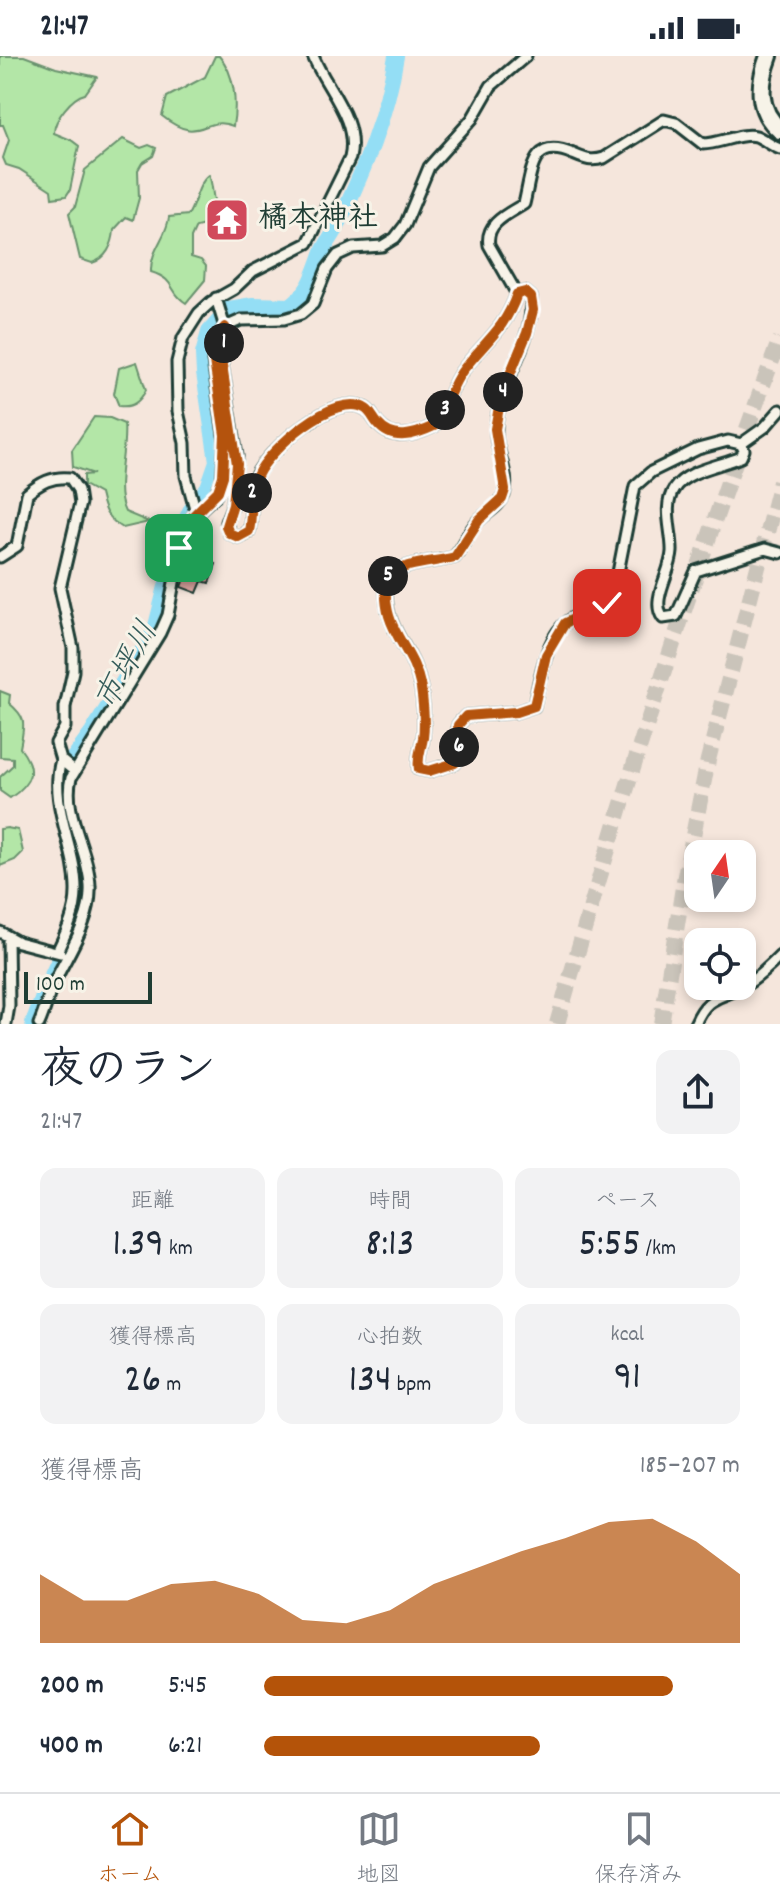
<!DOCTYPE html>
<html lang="ja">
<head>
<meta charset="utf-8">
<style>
  body { margin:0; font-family:Dekko,"Klee One",sans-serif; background:#f2f2f3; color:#1f2937; height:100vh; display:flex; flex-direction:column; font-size:30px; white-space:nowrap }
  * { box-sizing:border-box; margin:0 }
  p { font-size:26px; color:#747a83 }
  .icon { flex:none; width:44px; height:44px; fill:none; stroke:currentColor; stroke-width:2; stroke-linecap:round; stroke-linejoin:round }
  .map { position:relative; height:968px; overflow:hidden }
  .drawer { display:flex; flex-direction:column; background:#fff; flex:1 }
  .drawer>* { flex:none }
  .needle { width:52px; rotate:13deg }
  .fabs { position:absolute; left:684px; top:784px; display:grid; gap:16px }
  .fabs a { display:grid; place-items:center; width:72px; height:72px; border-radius:16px; background:#fff; box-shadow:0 4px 12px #0003; font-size:40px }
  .scale { position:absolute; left:24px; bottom:20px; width:128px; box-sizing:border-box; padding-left:8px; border:4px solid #1f3d34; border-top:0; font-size:22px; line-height:28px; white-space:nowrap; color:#1f3d34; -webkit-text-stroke:6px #f7f3e8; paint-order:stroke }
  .pin { position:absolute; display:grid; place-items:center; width:68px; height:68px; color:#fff; margin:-34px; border-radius:16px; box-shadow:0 4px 12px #0006 }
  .km { position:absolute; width:40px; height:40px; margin:-20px; border-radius:50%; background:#222; color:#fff; font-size:22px; line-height:40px; text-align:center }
  .round { display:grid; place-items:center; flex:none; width:84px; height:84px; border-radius:16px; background:#f2f2f3 }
  .head { display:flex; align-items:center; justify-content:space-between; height:136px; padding:0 40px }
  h1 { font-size:44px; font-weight:600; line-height:60px }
  .stats { display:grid; grid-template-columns:repeat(3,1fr); gap:12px; height:136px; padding:8px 40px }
  .stats div { display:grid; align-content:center; border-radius:16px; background:#f2f2f3; text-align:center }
  .stats b { font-size:40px; font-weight:600 }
  .stats small { font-size:22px; font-weight:400 }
  .stats p { font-size:22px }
  .chart { height:224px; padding:16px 40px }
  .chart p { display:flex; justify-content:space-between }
  .chart svg { width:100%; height:144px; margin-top:8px; fill:#b45309; opacity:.7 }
  ul { padding:0 40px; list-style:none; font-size:26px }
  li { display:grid; grid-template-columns:128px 96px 1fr; align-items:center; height:60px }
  li i { height:20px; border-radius:10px; background:#b45309 }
  .status { display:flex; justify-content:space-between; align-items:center; height:56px; padding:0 40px; background:#fff; direction:ltr }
  .status svg { height:22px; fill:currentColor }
  .tab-bar { display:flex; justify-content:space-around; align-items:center; height:112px; border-top:2px solid #e0e1e3; background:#fff; font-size:22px; color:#747a83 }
  .tab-bar a { display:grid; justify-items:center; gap:4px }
  .tab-bar .on { color:#b45309 }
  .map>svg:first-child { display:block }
  .green { fill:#b3e6a7; stroke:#69926e; stroke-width:2 }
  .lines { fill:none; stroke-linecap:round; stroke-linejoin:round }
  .river { stroke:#94def5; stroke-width:16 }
  .building { fill:#ebb0ab; stroke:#1f3d34; stroke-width:2 }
  .highway-tunnel { stroke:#cac4ba; stroke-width:16; stroke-dasharray:16 8; stroke-linecap:butt }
  .street-casing { stroke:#1f3d34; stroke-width:15 }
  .highway-casing { stroke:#1f3d34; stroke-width:22 }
  .street { stroke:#f7f3e8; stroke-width:9 }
  .highway { stroke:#f7f3e8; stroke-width:16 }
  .route-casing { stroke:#fff; stroke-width:16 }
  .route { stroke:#b45309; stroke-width:10 }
  .labels { text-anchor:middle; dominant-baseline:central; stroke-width:6; stroke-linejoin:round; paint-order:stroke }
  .poi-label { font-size:30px; font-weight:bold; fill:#1f3d34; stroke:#f7f3e8; text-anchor:start }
  .water-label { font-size:32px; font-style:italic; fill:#365d5b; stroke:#f7f3e8 }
</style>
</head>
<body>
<div class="status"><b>21:47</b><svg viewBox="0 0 49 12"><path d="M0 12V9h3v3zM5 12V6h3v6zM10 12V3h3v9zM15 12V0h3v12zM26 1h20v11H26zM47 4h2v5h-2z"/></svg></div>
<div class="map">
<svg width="780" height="968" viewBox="0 0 780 968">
  <rect width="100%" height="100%" fill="#f5e6dc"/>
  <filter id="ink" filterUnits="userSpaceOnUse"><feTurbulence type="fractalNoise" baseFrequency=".0125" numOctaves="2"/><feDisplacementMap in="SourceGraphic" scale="16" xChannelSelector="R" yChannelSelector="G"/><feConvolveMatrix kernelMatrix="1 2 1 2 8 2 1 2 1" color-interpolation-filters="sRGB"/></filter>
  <g filter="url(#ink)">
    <path class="green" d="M0,0h24l32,12 41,9 -12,17c-13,3 -31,25 -31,39l17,7 8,6 -9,44 -4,6 -14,2 -1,-8 -32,-21 -13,-4 -3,-7 6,-18 -6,-15h-3z
      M215,0h4c16,17 18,48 14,70 -30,-12 -32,21 -71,-10l5,-19 38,-20z
      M123,83l18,9 8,-3 7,3 -3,8 -11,7 -4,7 1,28 -6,22 -7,-3 -12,13c-1,15 -8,29 -22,33l-12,-4 -11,-46 6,-6 10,-37z
      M209,119c5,13 2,24 9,36l-5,12 -17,4 -5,11v19l10,3 5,6 -1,14 -19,23c-18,-11 -9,-23 -35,-31 -1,-22 16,-35 18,-55l19,-2c8,-12 9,-31 21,-40z
      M137,306l9,28c-6,11 -13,18 -27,16l-5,-12 5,-26z
      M94,361l16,1 14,6c3,26 -11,65 1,88l24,10 -26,6c-16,-10 -19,-16 -23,-34l-16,-9v-10l10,-1 -21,-7 -1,-17z
      M0,635l10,4 -1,8c19,16 15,21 11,45 17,22 12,35 -10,50l-10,-7v-14l13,-12v-7l-13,-1z
      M7,772l11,2 5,22 -8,8 -15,6v-37z"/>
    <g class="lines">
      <path class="river" d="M33,968l14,-38 32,-70 5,-31 -21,-79 1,-28 5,-14 23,-31 63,-103 24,-95 11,-24 18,-24 9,-26 -13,-88 -1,-19 6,-22 20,-23 24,-4 37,1c20,-14 24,-30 32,-52 3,-9 11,-18 15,-27 26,-55 50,-111 59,-171"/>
    </g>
    <path class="building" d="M223,151l16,4 -3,12 -16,-2z
      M193,499l23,9 -7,19 -7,-2 -5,12 -16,-6z"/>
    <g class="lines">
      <path class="highway-tunnel" d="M557,968c65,-231 139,-460 223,-685
        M661,968l23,-143 24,-121 72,-278"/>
      <g class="street-casing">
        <path id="street" d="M517,238l8,-2 6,5c4,46 -33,85 -35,131 -2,22 15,45 8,67 -5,12 -17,17 -26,26 -9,10 -16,24 -23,36 -24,6 -48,5 -68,19 -7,56 25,66 34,112 2,14 4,36 2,50 -2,12 -6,18 -4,31l10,2 26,-8 4,-15 -1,-23 8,-9 50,-4 18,-6c6,-27 12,-72 37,-87 17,-11 32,-9 43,-26l21,-107 16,-14 47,-23 30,-8 13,3
          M216,242l11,36 -6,25 16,97 -4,48 -7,18 3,11 9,4 11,-6c4,-18 0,-38 7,-55 12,-26 81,-87 110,-67 5,3 8,11 12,15 15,18 37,11 56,2 12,-17 17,-41 29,-56 22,-29 41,-39 54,-76l-28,-49c-4,-22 19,-31 35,-41 8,-33 7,-68 49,-50 12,5 18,8 31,4l60,-38 12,3 27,21c16,0 39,-12 53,-8 8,3 15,10 24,13
          M741,388l3,6 -3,7c-20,9 -55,13 -67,32 -12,18 -1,44 -2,63 -1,21 -22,48 -9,66l13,-2 20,-45 69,-22 15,4
          M741,388l24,-17 15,-17
          M196,456l-10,-36 -1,-33 -7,-32 -1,-49 6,-24 16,-25 12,-11 23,-13 19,-18 55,-28 42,-85c9,-39 -24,-69 -37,-102
          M0,501l17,-11 10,-52c13,-11 25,-18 43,-16l8,12 2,13 -20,85 13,60v23l-8,36v20l-9,16 5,17 13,11
          M0,876l18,10 42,11
          M57,896c9,-19 19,-39 19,-60 1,-45 -28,-87 -15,-132
          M6,968l3,-18 -1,-68
          M39,968c5,-11 8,-23 12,-35 14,-32 41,-67 39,-103 -1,-35 -28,-74 -19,-108l89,-145 8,-18 14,-76 11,-23 22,-20 7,-15 3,-40 -12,-80 5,-26 7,-8 16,-7 43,-1 17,-5 12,-10 14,-35 11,-14 15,-7 29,-2 13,-8 10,-13 24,-58 43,-48 19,-33 35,-30
          M695,968c13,-30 24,-24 49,-38 13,-7 26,-20 36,-30"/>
      </g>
      <g class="highway-casing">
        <path id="highway" d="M769,0c-10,27 -13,54 11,74"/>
      </g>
      <use href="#street" class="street"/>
      <use href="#highway" class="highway"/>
    </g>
  </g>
  <g class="lines" filter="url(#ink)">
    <g class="route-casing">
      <path id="route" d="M179,492l14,-32 25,-25 5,-15 2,-41 -12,-81 2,-13 10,-14 1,10 -5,22 16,105 -4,40 -7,22 3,7 9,4 11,-6c4,-18 0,-38 8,-55 11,-26 80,-87 109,-67 5,3 8,11 12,15 15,18 37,11 56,2 12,-17 17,-41 29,-56 22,-29 41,-39 54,-76l8,-2 6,5 2,13 -6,23 -26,63 -6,33 10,61 -3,9 -23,21 -24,37c-24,6 -48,5 -68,19 -8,56 25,66 34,112 2,14 4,36 2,50 -2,12 -6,18 -4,31l10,2 26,-8 4,-15 -1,-23 8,-9 50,-4 18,-6 12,-51 19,-32 42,-20"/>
    </g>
    <use href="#route" class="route"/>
  </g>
  <defs>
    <g id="temple-square" transform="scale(2.3)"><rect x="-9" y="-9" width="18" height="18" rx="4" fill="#d1495b" stroke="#f7f3e8"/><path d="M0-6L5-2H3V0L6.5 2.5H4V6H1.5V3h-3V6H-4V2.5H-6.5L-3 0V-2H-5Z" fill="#fff"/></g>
  </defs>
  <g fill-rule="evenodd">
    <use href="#temple-square" x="227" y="164"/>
  </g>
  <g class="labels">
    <g class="poi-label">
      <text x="258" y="164">橘本神社</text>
    </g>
    <g class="water-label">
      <text transform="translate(129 611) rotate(-61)">市坪川</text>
    </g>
  </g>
</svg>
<div class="fabs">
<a><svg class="needle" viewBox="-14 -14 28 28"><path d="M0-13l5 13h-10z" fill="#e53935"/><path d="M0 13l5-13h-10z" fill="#747a83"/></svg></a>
<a><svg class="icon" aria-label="locate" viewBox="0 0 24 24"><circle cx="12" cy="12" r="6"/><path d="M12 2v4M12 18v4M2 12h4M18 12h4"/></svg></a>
</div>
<div class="scale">100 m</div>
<div class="pin" style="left:179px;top:492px;background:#1e9e55"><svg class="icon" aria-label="arrive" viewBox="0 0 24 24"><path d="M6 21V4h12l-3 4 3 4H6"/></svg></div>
<div class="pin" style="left:607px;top:547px;background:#d93025"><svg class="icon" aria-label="check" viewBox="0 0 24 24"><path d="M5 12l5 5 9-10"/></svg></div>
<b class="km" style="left:224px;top:287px">1</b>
<b class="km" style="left:252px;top:437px">2</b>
<b class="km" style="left:445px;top:354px">3</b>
<b class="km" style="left:503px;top:336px">4</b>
<b class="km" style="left:388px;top:520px">5</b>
<b class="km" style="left:459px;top:691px">6</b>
</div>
<section class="drawer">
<div class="head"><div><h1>夜のラン</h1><p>21:47</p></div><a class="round"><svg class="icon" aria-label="share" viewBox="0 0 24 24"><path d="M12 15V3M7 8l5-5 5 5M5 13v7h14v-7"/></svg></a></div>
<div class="stats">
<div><p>距離</p><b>1.39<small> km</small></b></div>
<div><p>時間</p><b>8:13</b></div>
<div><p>ペース</p><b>5:55<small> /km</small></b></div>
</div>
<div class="stats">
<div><p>獲得標高</p><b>26<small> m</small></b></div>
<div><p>心拍数</p><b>134<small> bpm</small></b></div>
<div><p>kcal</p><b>91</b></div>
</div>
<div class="chart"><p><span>獲得標高</span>185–207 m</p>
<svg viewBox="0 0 160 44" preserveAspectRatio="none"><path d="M0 44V23L10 31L20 31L30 26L40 25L50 29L60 37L70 38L80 34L90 26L100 21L110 16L120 12L130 7L140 6L150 13L160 23V44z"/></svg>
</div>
<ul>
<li><b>200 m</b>5:45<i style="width:86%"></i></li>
<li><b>400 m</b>6:21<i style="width:58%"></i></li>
</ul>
</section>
<nav class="tab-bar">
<a class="on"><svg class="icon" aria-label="home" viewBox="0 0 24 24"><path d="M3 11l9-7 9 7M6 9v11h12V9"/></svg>ホーム</a>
<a><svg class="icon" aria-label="map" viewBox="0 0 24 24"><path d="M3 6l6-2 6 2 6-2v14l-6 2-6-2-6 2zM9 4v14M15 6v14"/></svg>地図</a>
<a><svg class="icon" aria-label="saved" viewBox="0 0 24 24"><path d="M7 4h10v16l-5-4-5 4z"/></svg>保存済み</a>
</nav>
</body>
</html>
